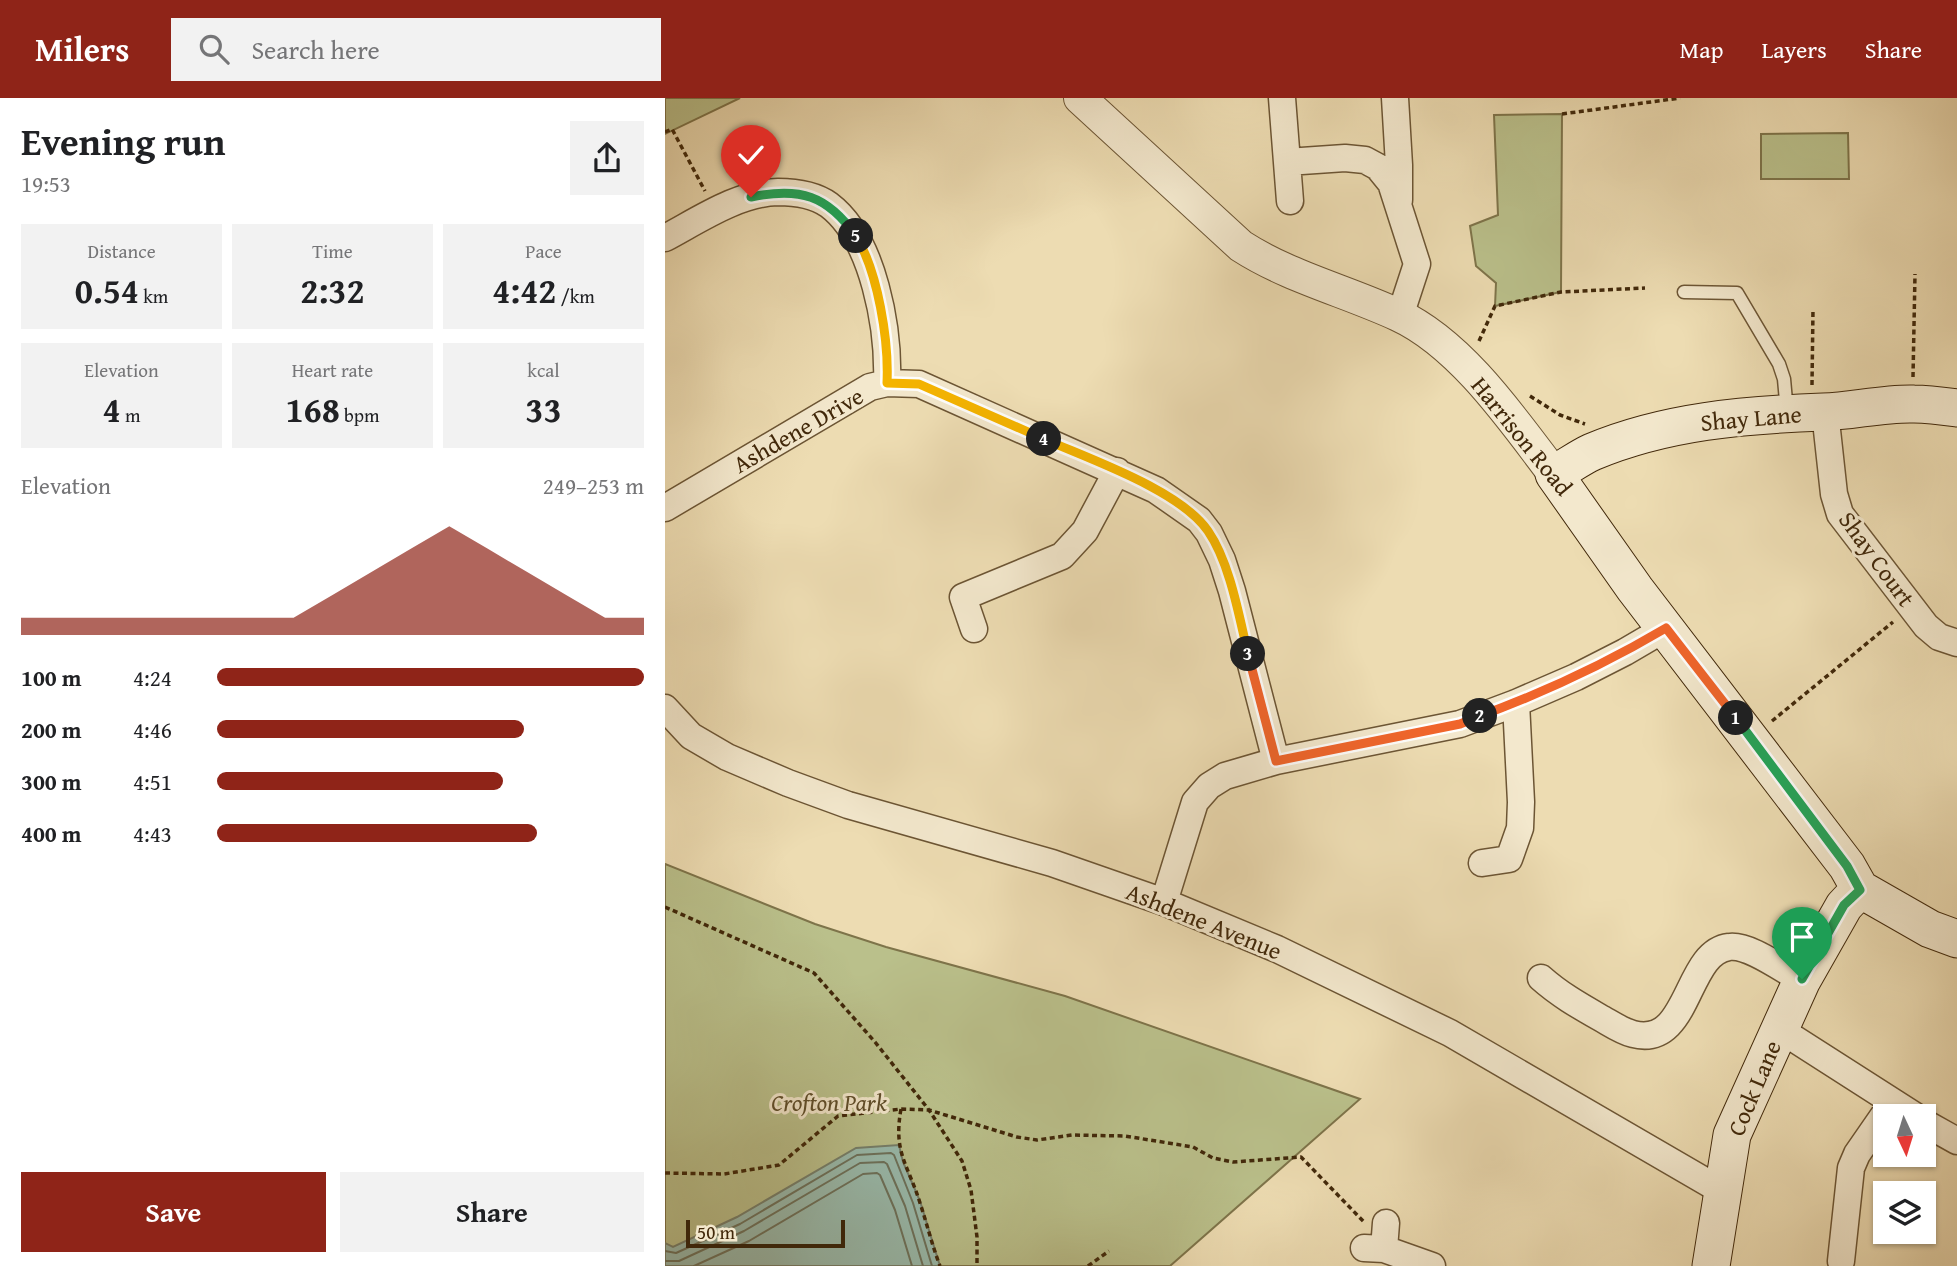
<!DOCTYPE html>
<html lang="en">
<head>
<meta charset="utf-8">
<style>
  body { margin:0; font-family:"Gentium Book Plus",serif; background:#f2f2f2; color:#202124; height:100vh; display:flex; flex-direction:column; font-size:26px; white-space:nowrap }
  * { box-sizing:border-box; margin:0 }
  p { font-size:23px; color:#757577 }
  .icon { flex:none; width:38px; height:38px; fill:none; stroke:currentColor; stroke-width:2; stroke-linecap:round; stroke-linejoin:round }
  .map { position:relative; flex:1; overflow:hidden }
  .sheet { display:flex; flex-direction:column; background:#fff; width:665px }
  .sheet>* { flex:none }
  .needle { width:46px; rotate:176deg }
  .buttons { position:absolute; left:1208px; top:1006px; display:grid; gap:14px }
  .buttons a { display:grid; place-items:center; width:63px; height:63px; border-radius:0px; background:#fff; box-shadow:0 2px 5px #0004; font-size:35px }
  .scale { position:absolute; left:21px; bottom:18px; width:159px; box-sizing:border-box; padding-left:7px; border:4px solid #41280a; border-top:0; font-size:19px; line-height:24px; white-space:nowrap; color:#41280a; -webkit-text-stroke:5px #f3e8cd; paint-order:stroke }
  .pin { position:absolute; display:grid; place-items:center; width:60px; height:60px; color:#fff; margin:-72px -30px; border-radius:50% 50% 50% 0; rotate:-45deg; box-shadow:0 0 7px #0007 }
  .pin .icon { rotate:45deg }
  .km { position:absolute; width:35px; height:35px; margin:-18px; border-radius:50%; background:#222; color:#fff; font-size:19px; line-height:35px; text-align:center }
  .round { display:grid; place-items:center; flex:none; width:74px; height:74px; border-radius:0px; background:#f2f2f2 }
  .headline { display:flex; align-items:center; justify-content:space-between; height:119px; padding:0 21px }
  h1 { font-size:38px; font-weight:600; line-height:52px }
  .metrics { display:grid; grid-template-columns:repeat(3,1fr); gap:10px; height:119px; padding:7px 21px }
  .metrics div { display:grid; align-content:center; border-radius:0px; background:#f2f2f2; text-align:center }
  .metrics b { font-size:35px; font-weight:600 }
  .metrics small { font-size:19px; font-weight:400 }
  .metrics p { font-size:19px }
  .chart { height:196px; padding:14px 21px }
  .chart p { display:flex; justify-content:space-between }
  .chart svg { width:100%; height:126px; margin-top:7px; fill:#8f2418; opacity:.7 }
  .cta { display:flex; gap:14px; margin-top:auto; padding:14px 21px }
  .cta a { flex:1; height:80px; border-radius:0px; background:#8f2418; color:#fff; font-size:28px; font-weight:600; line-height:80px; text-align:center }
  .cta a+a { background:#f2f2f2; color:#202124 }
  ul { padding:0 21px; list-style:none; font-size:23px }
  li { display:grid; grid-template-columns:112px 84px 1fr; align-items:center; height:52px }
  li i { height:18px; border-radius:9px; background:#8f2418 }
  header { display:flex; align-items:center; gap:42px; box-sizing:border-box; height:98px; padding:0 35px; background:#8f2418; color:#fff }
  header strong { font-size:33px }
  nav { display:flex; gap:38px; margin-inline-start:auto; font-size:24px }
  .search { width:490px; height:63px; background:#f2f2f2; display:flex; align-items:center; gap:18px; box-sizing:border-box; padding:0 24px; border-radius:0px; color:#757577; font-size:26px }
  main { display:flex; flex:1; min-height:0 }
  .map>svg:first-child { display:block }
  .green { fill:#bac08b; stroke:#7e744a; stroke-width:2 }
  .water { fill:#99bbad; stroke:#76806c; stroke-width:2 }
  .lines { fill:none; stroke-linecap:round; stroke-linejoin:round }
  .shore { stroke:#6d725c; stroke-width:2 }
  .service-casing { stroke:#6c5534; stroke-width:15 }
  .minor-casing { stroke:#6c5534; stroke-width:29 }
  .tertiary-casing { stroke:#6c5534; stroke-width:34 }
  .secondary-casing { stroke:#41280a; stroke-width:39 }
  .path { stroke:#41280a; stroke-width:3.5; stroke-dasharray:5 3.5; stroke-linecap:butt }
  .service { stroke:#f3e8cd; stroke-width:12 }
  .minor { stroke:#f3e8cd; stroke-width:26 }
  .tertiary { stroke:#f3e8cd; stroke-width:32 }
  .secondary { stroke:#f3e8cd; stroke-width:37 }
  .split-1-casing { stroke:#fff; stroke-width:14 }
  .split-2-casing { stroke:#fff; stroke-width:14 }
  .split-3-casing { stroke:#fff; stroke-width:14 }
  .split-4-casing { stroke:#fff; stroke-width:14 }
  .split-5-casing { stroke:#fff; stroke-width:14 }
  .split-6-casing { stroke:#fff; stroke-width:14 }
  .split-1 { stroke:#22a559; stroke-width:9 }
  .split-2 { stroke:#f0652b; stroke-width:9 }
  .split-3 { stroke:#f0652b; stroke-width:9 }
  .split-4 { stroke:#f5b400; stroke-width:9 }
  .split-5 { stroke:#f5b400; stroke-width:9 }
  .split-6 { stroke:#22a559; stroke-width:9 }
  .labels { text-anchor:middle; dominant-baseline:central; stroke-width:6; stroke-linejoin:round; paint-order:stroke }
  .street-label { font-size:24px; fill:#41280a; stroke:#f3e8cd }
  .park-label { font-size:24px; font-style:italic; fill:#5f4e2a; stroke:#f3e8cd }
</style>
</head>
<body>
<header>
<strong>Milers</strong>
<div class="search"><svg class="icon" aria-label="search" viewBox="0 0 24 24"><circle cx="10" cy="10" r="6"/><path d="M15 15l6 6"/></svg>Search here</div>
<nav><a>Map</a><a>Layers</a><a>Share</a></nav>
</header>
<main>
<section class="sheet">
<div class="headline"><div><h1>Evening run</h1><p>19:53</p></div><a class="round"><svg class="icon" aria-label="share" viewBox="0 0 24 24"><path d="M12 15V3M7 8l5-5 5 5M5 13v7h14v-7"/></svg></a></div>
<div class="metrics">
<div><p>Distance</p><b>0.54<small> km</small></b></div>
<div><p>Time</p><b>2:32</b></div>
<div><p>Pace</p><b>4:42<small> /km</small></b></div>
</div>
<div class="metrics">
<div><p>Elevation</p><b>4<small> m</small></b></div>
<div><p>Heart rate</p><b>168<small> bpm</small></b></div>
<div><p>kcal</p><b>33</b></div>
</div>
<div class="chart"><p><span>Elevation</span>249–253 m</p>
<svg viewBox="0 0 160 44" preserveAspectRatio="none"><path d="M0 44V38L10 38L20 38L30 38L40 38L50 38L60 38L70 38L80 30L90 22L100 14L110 6L120 14L130 22L140 30L150 38L160 38V44z"/></svg>
</div>
<ul>
<li><b>100 m</b>4:24<i style="width:100%"></i></li>
<li><b>200 m</b>4:46<i style="width:72%"></i></li>
<li><b>300 m</b>4:51<i style="width:67%"></i></li>
<li><b>400 m</b>4:43<i style="width:75%"></i></li>
</ul>
<div class="cta"><a>Save</a><a>Share</a></div>
</section>
<div class="map">
<svg width="1292" height="1168" viewBox="0 0 1292 1168">
  <rect width="100%" height="100%" fill="#eddcb2"/>
  <filter id="stains"><feTurbulence type="fractalNoise" baseFrequency=".00286" numOctaves="4"/><feColorMatrix values="0 0 0 0 .2 0 0 0 0 .09 0 0 0 0 .02 0 0 0 .5 -.17"/></filter>
  <radialGradient id="worn" r=".72"><stop offset=".6" stop-color="#630" stop-opacity="0"/><stop offset="1" stop-color="#630" stop-opacity=".3"/></radialGradient>
  <path class="green" d="M0,0h75l-75,36z
    M897,16l-1,178 -66,14 1,-23 -20,-17 -6,-40 28,-11 -4,-100z
    M1183,35l1,46h-88v-45z
    M0,766l150,60 71,23 179,49 295,103 -190,167h-505z"/>
  <path class="water" d="M234,1047l4,17 17,39 20,65h-275v-23l8,4 64,-30 119,-69z"/>
  <g class="lines">
    <path class="shore" d="M0,1153l11,2 64,-29 117,-69 34,-2 3,2 19,48 19,63
      M0,1163h14l65,-30 116,-68 24,-1 3,2 18,42 18,60
      M29,1168l55,-25 114,-67 14,-1 3,2 15,35 17,56"/>
    <g class="service-casing">
      <path id="service" d="M1019,194l53,1 42,71 5,15 3,33"/>
    </g>
    <g class="minor-casing">
      <path id="minor" d="M617,0l8,103
        M730,0l4,67v35
        M622,64l58,-4 20,2 13,7 13,16 26,81 -17,52
        M0,140c34,-18 73,-45 113,-46 17,0 37,3 51,13 45,34 60,124 58,178
        M1160,314l9,82 6,20 86,112 13,11 18,6
        M0,410l205,-121 17,-4 32,1 237,106 43,30 10,13 13,27 10,31 44,170
        M309,531l-11,-32 99,-41 23,-25 32,-60
        M0,610l26,28 36,21 61,26 60,22 204,58 112,39 113,47 173,84 272,158
        M817,765l27,-4 11,-31 1,-26 -5,-99
        M499,804l31,-100 14,-16 16,-10 51,-15 184,-37 56,-21 60,-26 49,-25 41,-24
        M876,880c18,16 37,27 58,39 11,6 22,14 34,17 57,15 52,-82 96,-87 20,-3 54,23 73,33
        M1114,931l136,87
        M1258,1024l34,19
        M699,1150l20,1 48,17
        M719,1151l2,-26
        M1176,1163l10,-93 6,-14 36,-52"/>
    </g>
    <g class="tertiary-casing">
      <path id="tertiary" d="M415,0l161,148c48,31 105,45 157,69 63,29 115,105 156,159"/>
    </g>
    <g class="secondary-casing">
      <path id="secondary" d="M1195,791l-13,-23 -212,-277 -81,-115c13,-7 25,-16 38,-22 74,-31 152,-37 231,-40 30,-1 61,-9 91,-8 14,0 29,2 43,4
        M1195,791l70,40 27,10
        M1046,1168l21,-131 70,-155 42,-74 16,-17"/>
    </g>
    <path class="path" d="M897,16l118,-16
      M0,34l7,-3 33,62
      M814,243l16,-35 66,-14 84,-4
      M1248,279l2,-103
      M1147,287l1,-76
      M865,298l30,19 25,9
      M1107,623l121,-99
      M0,809l149,66 61,69 54,68 33,51 9,29 6,47v29
      M236,1011c-8,44 7,55 19,94 7,21 12,42 20,63
      M0,1075l59,1 55,-9 59,-49 63,-7 28,1 88,27 20,3 35,-5 53,1 68,11 20,11 20,4 68,-5 63,65
      M423,1168l21,-15"/>
    <use href="#service" class="service"/>
    <use href="#minor" class="minor"/>
    <use href="#tertiary" class="tertiary"/>
    <use href="#secondary" class="secondary"/>
  </g>
  <g class="lines">
    <g class="split-1-casing">
      <path id="split-1" d="M1071,620l111,148 13,24 -16,15 -42,74"/>
    </g>
    <g class="split-2-casing">
      <path id="split-2" d="M815,618c65,-24 127,-53 186,-88l70,90"/>
    </g>
    <g class="split-3-casing">
      <path id="split-3" d="M583,556l28,107 184,-37 20,-8"/>
    </g>
    <g class="split-4-casing">
      <path id="split-4" d="M379,341c45,20 136,51 164,92 22,32 31,85 40,123"/>
    </g>
    <g class="split-5-casing">
      <path id="split-5" d="M191,138c22,36 33,105 31,147l32,1 125,55"/>
    </g>
    <g class="split-6-casing">
      <path id="split-6" d="M86,99c49,-10 76,-2 105,39"/>
    </g>
    <use href="#split-1" class="split-1"/>
    <use href="#split-2" class="split-2"/>
    <use href="#split-3" class="split-3"/>
    <use href="#split-4" class="split-4"/>
    <use href="#split-5" class="split-5"/>
    <use href="#split-6" class="split-6"/>
  </g>
  <g class="labels">
    <g class="street-label">
      <text transform="translate(1086 320) rotate(-5)">Shay Lane</text>
      <text transform="translate(133 332) rotate(-30)">Ashdene Drive</text>
      <text transform="translate(857 338) rotate(51)">Harrison Road</text>
      <text transform="translate(1212 461) rotate(54)">Shay Court</text>
      <text transform="translate(539 823) rotate(22)">Ashdene Avenue</text>
      <text transform="translate(1089 990) rotate(-67)">Cock Lane</text>
    </g>
    <g class="park-label">
      <text x="164" y="1004">Crofton Park</text>
    </g>
  </g>
  <rect width="100%" height="100%" filter="url(#stains)"/>
  <rect width="100%" height="100%" fill="url(#worn)"/>
</svg>
<div class="buttons">
<a><svg class="needle" viewBox="-14 -14 28 28"><path d="M0-13l5 13h-10z" fill="#e53935"/><path d="M0 13l5-13h-10z" fill="#757577"/></svg></a>
<a><svg class="icon" aria-label="layers" viewBox="0 0 24 24"><path d="M12 4l9 5-9 5-9-5zM3 14l9 5 9-5"/></svg></a>
</div>
<div class="scale">50 m</div>
<div class="pin" style="left:1137px;top:881px;background:#1e9e55"><svg class="icon" aria-label="arrive" viewBox="0 0 24 24"><path d="M6 21V4h12l-3 4 3 4H6"/></svg></div>
<div class="pin" style="left:86px;top:99px;background:#d93025"><svg class="icon" aria-label="check" viewBox="0 0 24 24"><path d="M5 12l5 5 9-10"/></svg></div>
<b class="km" style="left:1071px;top:620px">1</b>
<b class="km" style="left:815px;top:618px">2</b>
<b class="km" style="left:583px;top:556px">3</b>
<b class="km" style="left:379px;top:341px">4</b>
<b class="km" style="left:191px;top:138px">5</b>
</div>
</main>
</body>
</html>
